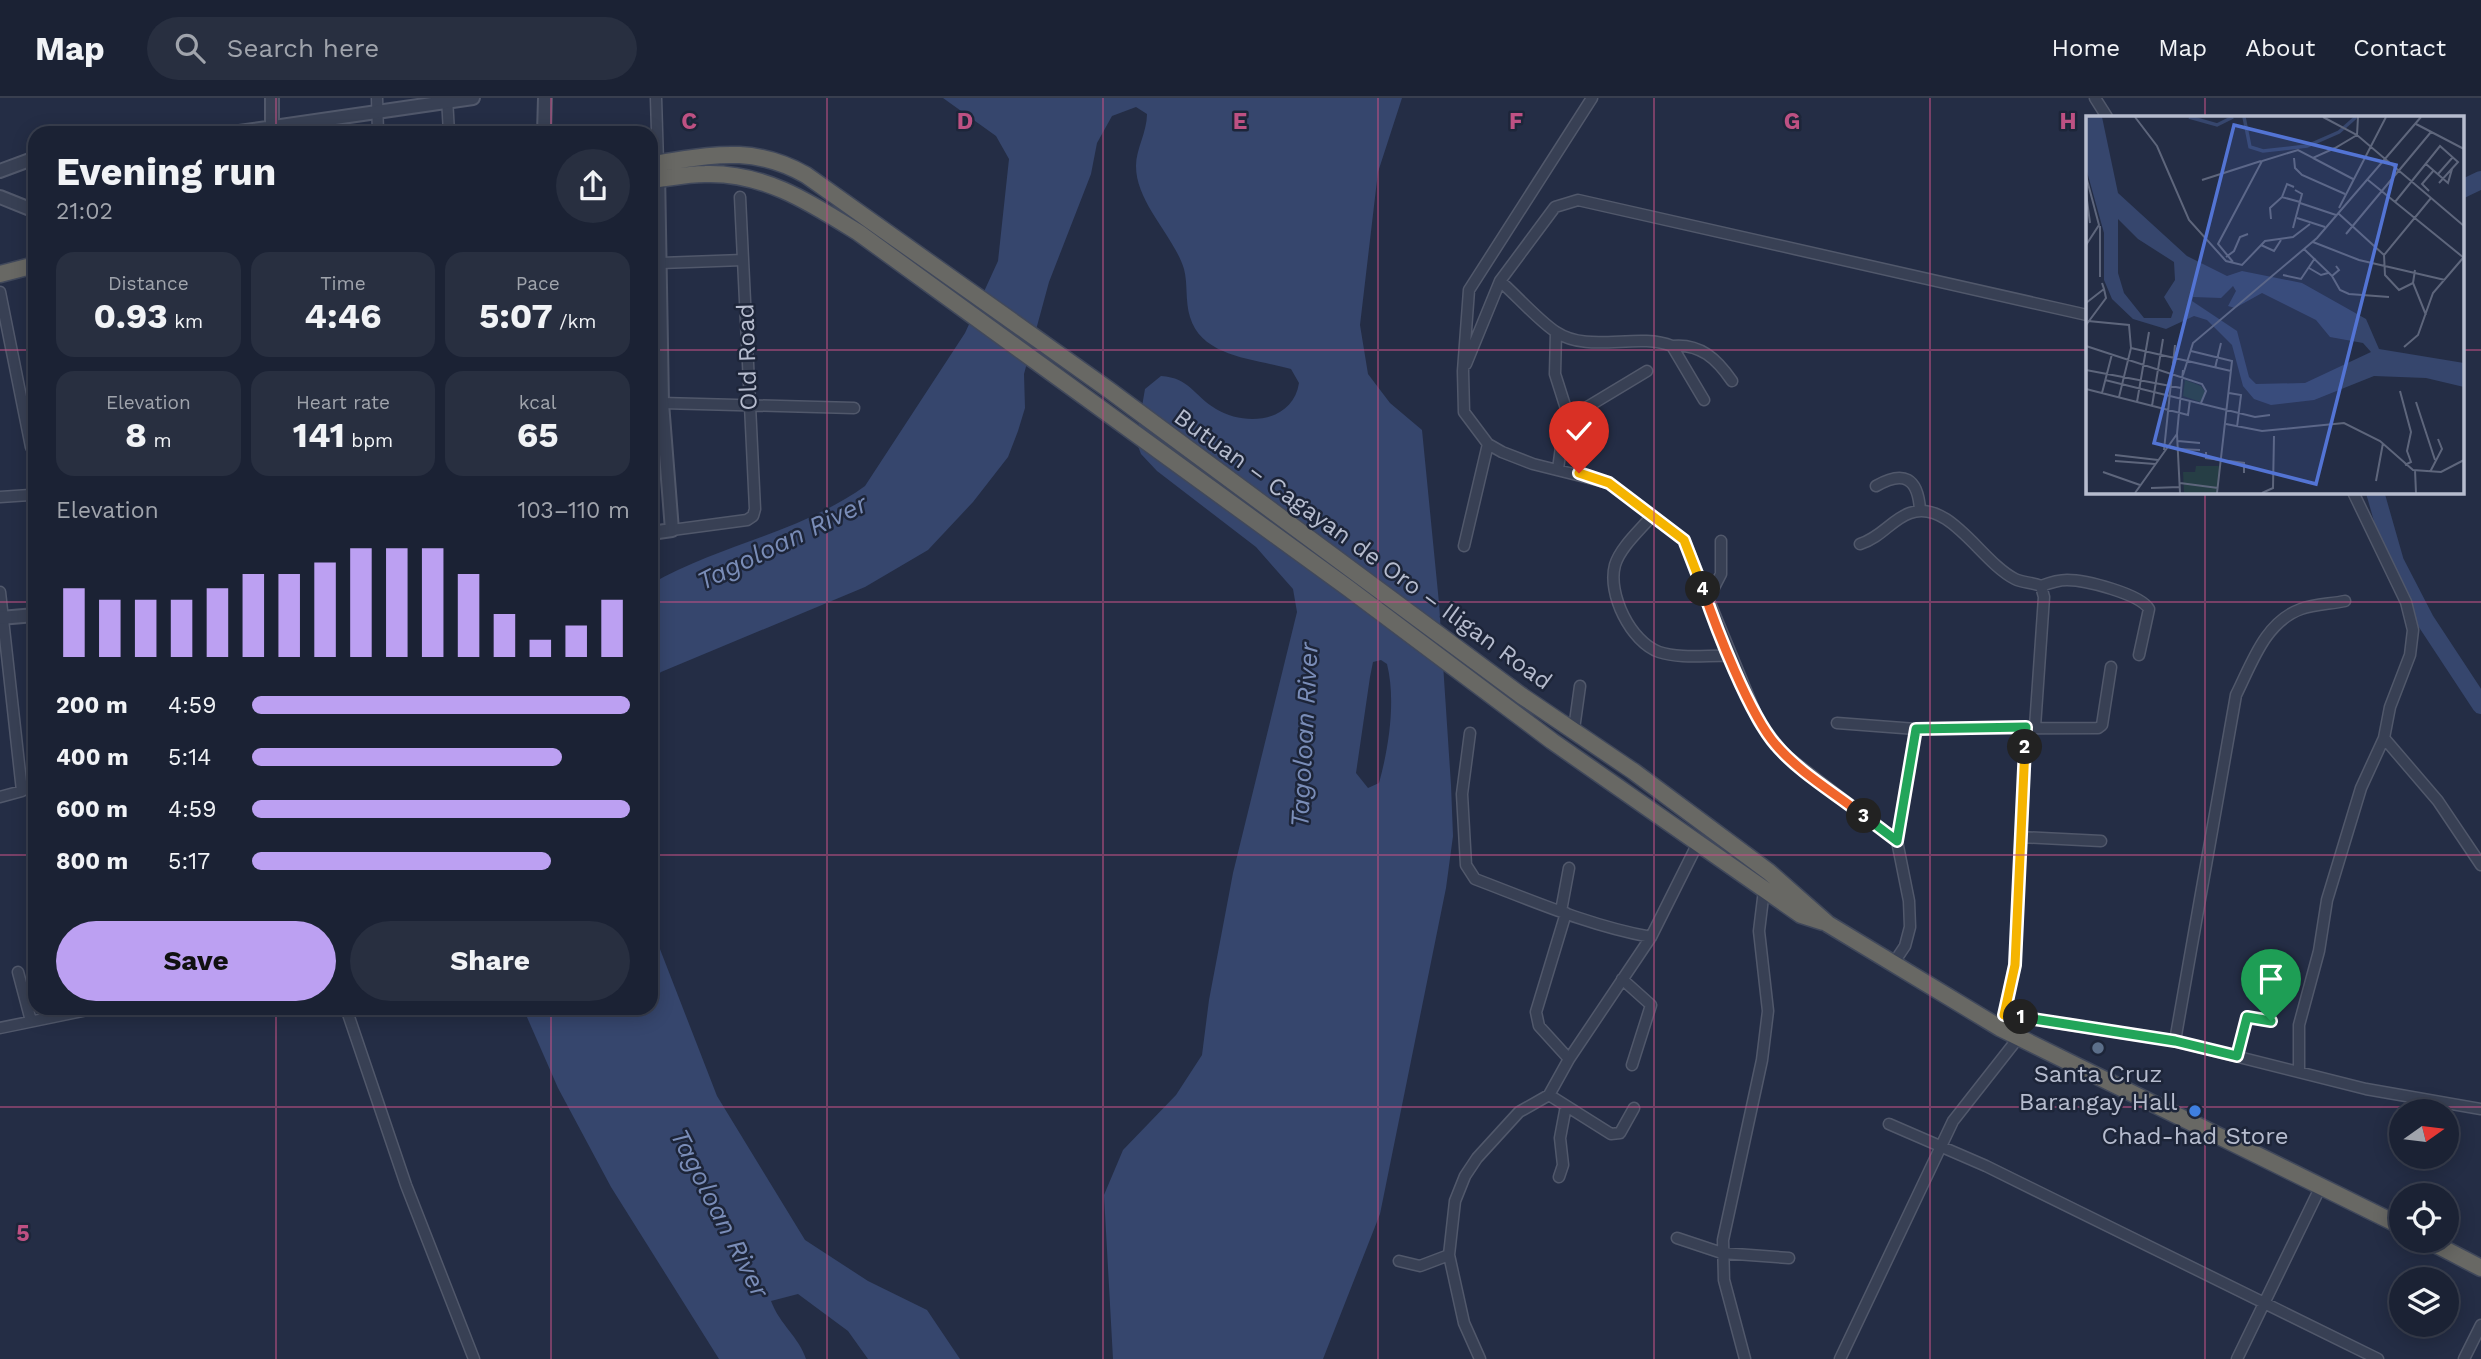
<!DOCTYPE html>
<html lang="en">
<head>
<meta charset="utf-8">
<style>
  body { margin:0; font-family:"Work Sans",sans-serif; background:#282f40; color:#f1f3f6; height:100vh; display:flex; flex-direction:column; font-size:26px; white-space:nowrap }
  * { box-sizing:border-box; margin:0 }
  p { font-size:23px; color:#a0a4ac }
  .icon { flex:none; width:38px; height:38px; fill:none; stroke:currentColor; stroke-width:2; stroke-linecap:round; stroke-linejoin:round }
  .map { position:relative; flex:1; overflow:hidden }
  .drawer { position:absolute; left:28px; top:28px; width:630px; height:889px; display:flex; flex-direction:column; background:#1b2234; border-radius:21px; box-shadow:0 4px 18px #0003,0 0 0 2px #393f4f }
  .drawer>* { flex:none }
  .needle { width:46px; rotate:76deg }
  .buttons { position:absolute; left:2389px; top:1001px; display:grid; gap:14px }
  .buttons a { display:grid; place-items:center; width:70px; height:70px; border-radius:50%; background:#1b2234; box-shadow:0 4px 18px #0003,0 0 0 2px #393f4f; font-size:35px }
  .pin { position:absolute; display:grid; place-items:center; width:60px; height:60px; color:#fff; margin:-72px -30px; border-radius:50% 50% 50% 0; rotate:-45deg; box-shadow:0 0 7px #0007 }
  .pin .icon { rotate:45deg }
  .km { position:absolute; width:35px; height:35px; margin:-18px; border-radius:50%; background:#222; color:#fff; font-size:19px; line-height:35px; text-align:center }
  .round { display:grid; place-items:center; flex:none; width:74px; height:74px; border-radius:37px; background:#282f40 }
  .overview { display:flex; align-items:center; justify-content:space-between; height:119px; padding:0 28px }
  h1 { font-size:38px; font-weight:700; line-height:52px }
  .stats { display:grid; grid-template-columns:repeat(3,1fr); gap:10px; height:119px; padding:7px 28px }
  .stats div { display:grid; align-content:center; border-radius:18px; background:#282f40; text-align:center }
  .stats b { font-size:35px; font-weight:700 }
  .stats small { font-size:19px; font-weight:400 }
  .stats p { font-size:19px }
  .chart { height:196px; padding:14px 28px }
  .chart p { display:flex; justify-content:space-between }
  .chart svg { width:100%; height:126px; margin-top:7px; stroke:#bca0f2; stroke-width:6 }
  .primary-button { display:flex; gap:14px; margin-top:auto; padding:14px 28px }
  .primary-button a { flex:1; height:80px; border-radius:42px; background:#bca0f2; color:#111; font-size:28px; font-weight:700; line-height:80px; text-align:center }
  .primary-button a+a { background:#282f40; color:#f1f3f6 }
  ul { padding:0 28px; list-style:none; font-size:23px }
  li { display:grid; grid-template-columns:112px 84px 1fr; align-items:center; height:52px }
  li i { height:18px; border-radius:9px; background:#bca0f2 }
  header { display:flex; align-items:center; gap:42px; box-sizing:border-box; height:98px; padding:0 35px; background:#1b2234; border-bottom:2px solid #393f4f }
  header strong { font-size:33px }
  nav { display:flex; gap:38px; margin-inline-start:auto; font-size:24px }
  .search { width:490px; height:63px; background:#282f40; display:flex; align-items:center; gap:18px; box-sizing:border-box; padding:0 24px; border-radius:38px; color:#a0a4ac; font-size:26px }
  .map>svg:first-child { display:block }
  .water { fill:#36466d; fill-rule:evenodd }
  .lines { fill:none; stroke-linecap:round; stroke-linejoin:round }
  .river { stroke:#36466d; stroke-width:18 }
  .minor-casing { stroke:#51586b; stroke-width:13 }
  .tertiary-casing { stroke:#51586b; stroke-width:16 }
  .trunk-casing { stroke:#40485b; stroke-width:19 }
  .minor { stroke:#384054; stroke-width:10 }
  .tertiary { stroke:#384054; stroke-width:12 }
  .trunk { stroke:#686864; stroke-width:16 }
  .split-1-casing { stroke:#fff; stroke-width:14 }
  .split-2-casing { stroke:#fff; stroke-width:14 }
  .split-3-casing { stroke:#fff; stroke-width:14 }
  .split-4-casing { stroke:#fff; stroke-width:14 }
  .split-5-casing { stroke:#fff; stroke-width:14 }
  .split-1 { stroke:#22a559; stroke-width:9 }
  .split-2 { stroke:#f5b400; stroke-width:9 }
  .split-3 { stroke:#22a559; stroke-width:9 }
  .split-4 { stroke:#f0652b; stroke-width:9 }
  .split-5 { stroke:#f5b400; stroke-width:9 }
  .grid { fill:none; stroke:#be5183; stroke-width:2; stroke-opacity:0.55 }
  .service-dot { fill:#5c6f8a; stroke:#1d2539; stroke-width:2.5 }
  .shop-dot { fill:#3f7fe0; stroke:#1d2539; stroke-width:2.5 }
  .labels { text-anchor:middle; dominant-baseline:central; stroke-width:5; stroke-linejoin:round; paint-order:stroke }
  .street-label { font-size:24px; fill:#b6bcce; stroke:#1d2539 }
  .poi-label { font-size:24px; fill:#b6bcce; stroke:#1d2539 }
  .water-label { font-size:26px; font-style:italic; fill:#7a8db8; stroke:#1d2539 }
  .inset-river { fill:none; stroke:#36466d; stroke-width:3.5 }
  .inset-road { fill:none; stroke:#5e667c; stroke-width:2 }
  .view { fill:#5374d4; fill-opacity:0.15; stroke:#5374d4; stroke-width:3.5 }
  .inset-edge { fill:none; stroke:#b6bcce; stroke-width:3.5 }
  .grid-label { font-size:23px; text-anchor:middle; font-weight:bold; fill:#be5183; stroke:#1d2539; stroke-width:5; stroke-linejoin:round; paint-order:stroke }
</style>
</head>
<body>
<header>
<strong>Map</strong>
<div class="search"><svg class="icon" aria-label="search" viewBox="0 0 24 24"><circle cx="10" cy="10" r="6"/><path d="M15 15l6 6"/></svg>Search here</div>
<nav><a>Home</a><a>Map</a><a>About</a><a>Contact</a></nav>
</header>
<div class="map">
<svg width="2481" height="1261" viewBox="0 0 2481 1261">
  <rect width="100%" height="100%" fill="#242d45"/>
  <path class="water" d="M943,0h459l-24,74 -18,153 8,49 22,29 32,27 17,173 12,182 2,51 -7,52 -66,326 -57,145h-210l-9,-164 19,-45 53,-55 26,-40 7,-55 24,-127 64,-261 -4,-23 -37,-42 -99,-76 -16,-17 -5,-13 9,-52 16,-13c29,2 32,19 55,33 30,18 77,13 83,-26l-8,-14c-34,-10 -89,-11 -101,-52 -5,-16 -2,-33 -6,-48 -10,-33 -48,-66 -48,-103 0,-17 11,-34 11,-52l-11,-7 -24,9 -15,27 -6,31 -42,108 -25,92 1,34 -7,23 -10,26 -35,45 -45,48 -63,37 -204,85 -10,8v-96c69,-40 149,-51 214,-98l100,-153 33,-72 11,-102 -13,-23zM1381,562l6,4c9,36 2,83 -8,119l-11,5 -12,-15 14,-96 3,-15z
    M651,828l66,170 88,144 63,41 59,29 33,49h-92l-20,-28 -50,-37 -27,7c9,24 28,36 35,58h-87l-108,-172 -53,-99 -35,-80h128z"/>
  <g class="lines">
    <path class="river" d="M2462,91l19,-9
      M2375,394l20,70 30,58 56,85"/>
    <g class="minor-casing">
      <path id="minor" d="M377,0l1,35
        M447,0l2,35
        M656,0l2,65
        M1592,0l-123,192 -6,81 1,41 24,32 14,8 31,12 76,19 75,57 75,182 25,32 113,87
        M2095,0l12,19
        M661,165l82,-3
        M1500,183c16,14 39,40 56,51 33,22 81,0 116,14l32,54
        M0,194l31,155
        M1556,234l-1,42 14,44
        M1672,248c28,-3 45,13 60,35
        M1466,266l34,-83 55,-74 23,-7 509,115
        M662,305l192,5
        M1558,371l5,-36 6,-15 78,-47
        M1876,388c28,-16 42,-8 44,24
        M2353,394l53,110 7,28 -3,25 -20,52 -6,31 54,63 43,64
        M0,399l30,-2
        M1651,419c-12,14 -31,31 -36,48 -8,29 16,77 44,87 21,7 49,3 71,4
        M672,432l75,-10 6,-4 2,-7 -15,-312
        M1860,446c22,-7 32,-25 50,-31 40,-14 71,49 105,66 8,4 17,3 26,7l3,11 -9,130
        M1464,448l24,-102
        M2041,488c8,-3 17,-6 26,-6 19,0 73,14 82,29l-10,46
        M0,494l22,199 -22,6
        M1707,503l14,-27v-33
        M1837,625l79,6 182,-1 4,-3 9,-58
        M1574,631l6,-43
        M1470,635l-8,61 4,71 9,14c58,22 115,47 176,58
        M2021,739l80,4
        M1561,813l8,-43
        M1566,815l-30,99 3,14 30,33
        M1893,866l12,-18 5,-19 -1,-26 -12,-60 19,-112
        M18,874l13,49
        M1622,881l29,26 -19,60
        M346,910l60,177 68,174
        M2004,917l171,26 191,48 115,20
        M2003,921l12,-54 11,-238
        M0,930l97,-20
        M2175,943l61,-346c16,-32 29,-73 65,-86 13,-5 30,-5 44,-8
        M2237,958l10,-39 24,4
        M2299,972v-45l20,-74 8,-51 34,-112 23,-50
        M1634,1010l-14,25 -9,1 -62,-39 20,-36 82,-122 46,-92
        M1889,1026l97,42 392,193
        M1559,1079l4,-12 -3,-27 6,-32
        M1677,1140l45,15 67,5
        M1399,1163l21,5 29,-11
        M1480,1261l-16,-36 -15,-68 6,-54 10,-25 12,-18 42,-46 30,-17
        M1745,1261l-21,-79 -1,-40 39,-180 6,-49 -9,-80 5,-41
        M1840,1261l113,-238 66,-84
        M2237,1261l84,-173
        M2464,1261l17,-34"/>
    </g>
    <g class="tertiary-casing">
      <path id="tertiary" d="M272,0v35
        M232,35l241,-35
        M544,35l1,-35
        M0,73l35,-13
        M0,99l35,14
        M651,435l21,-3 -10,-127 -4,-232
        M0,520l35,-3"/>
    </g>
    <g class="trunk-casing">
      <path id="trunk" d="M651,66c59,-8 100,-20 155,11l303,215 413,306 111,75 136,101 59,52 172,104 401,198
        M651,82c18,-2 36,-6 54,-6 59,-2 106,29 154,59l489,355 204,153 249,174 22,7
        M0,176l35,-9
        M2429,1143l52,27"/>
    </g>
    <use href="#minor" class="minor"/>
    <use href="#tertiary" class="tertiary"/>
    <use href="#trunk" class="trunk"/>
  </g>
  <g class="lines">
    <g class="split-1-casing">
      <path id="split-1" d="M2021,919l154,24 62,15 10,-39 24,4"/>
    </g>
    <g class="split-2-casing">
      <path id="split-2" d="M2021,919l-17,-2 11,-50 10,-218"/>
    </g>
    <g class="split-3-casing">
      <path id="split-3" d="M1864,718l33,25 19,-112 110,-2 -1,20"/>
    </g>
    <g class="split-4-casing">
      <path id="split-4" d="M1703,491c13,39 47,127 73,156 24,28 59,48 88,71"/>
    </g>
    <g class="split-5-casing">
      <path id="split-5" d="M1579,375l30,10 75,57 19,49"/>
    </g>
    <use href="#split-1" class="split-1"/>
    <use href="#split-2" class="split-2"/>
    <use href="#split-3" class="split-3"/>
    <use href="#split-4" class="split-4"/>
    <use href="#split-5" class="split-5"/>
  </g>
  <path class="grid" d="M276,0v35M551,0v35M827,0v1261M1103,0v1261M1378,0v1261M1654,0v1261M1930,0v1261M2205,0v19M0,252h35M651,252h1436M2462,252h19M2205,394v867M0,504h35M651,504h1830M0,757h35M651,757h1830M276,910v351M551,910v351M0,1009h2481"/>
  <circle class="service-dot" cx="2098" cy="950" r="7"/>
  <circle class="shop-dot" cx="2195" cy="1013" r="7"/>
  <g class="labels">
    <g class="street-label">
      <text transform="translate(747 259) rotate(-92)">Old Road</text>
      <text transform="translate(1363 451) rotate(36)">Butuan – Cagayan de Oro – Iligan Road</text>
    </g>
    <g class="poi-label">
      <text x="2098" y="976">Santa Cruz<tspan x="2098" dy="28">Barangay Hall</tspan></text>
      <text x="2195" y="1038">Chad-had Store</text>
    </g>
    <g class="water-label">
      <text transform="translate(782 444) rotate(-26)">Tagoloan River</text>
      <text transform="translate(1304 637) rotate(-87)">Tagoloan River</text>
      <text transform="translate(720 1115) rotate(63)">Tagoloan River</text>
    </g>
  </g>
  <g transform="translate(2086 18)">
    <rect width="378" height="378" fill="#242d45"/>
    <path d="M99,264l16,6 4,6 -4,10 -18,-6zM110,350h24l-3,27h-33l-1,-21h12z" fill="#263e45"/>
    <path d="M0,1h16l16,76 69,63 40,20 15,-5 60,12 64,36 13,30 85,14v24l-38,-9 -52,-2 -60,24 -43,5 -17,-6 -11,-13 -11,-41 -25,-25 -13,-4 -28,13 -33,-10 -21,-20 -8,-19v-47l-18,-65zM32,103l20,20 36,23 1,18 -11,17 9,15 -2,6h-27l-20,-25 -6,-20zM147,170l3,5 -8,15 7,2 27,-15 54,27 14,17 33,6 8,9 -66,31 -49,1 -7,-7 -12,-46 -45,-30 1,-4 28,1z" fill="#36466d" fill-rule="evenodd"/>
    <path class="inset-river" d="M103,1l28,8 16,-8M158,1l6,30 13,4 44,-5 32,-14 17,-15"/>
    <path class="inset-road" d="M49,1l22,29 32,74 37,41 16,4 23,-24 28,-4 17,-13M237,1l34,18 107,91M330,8l48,25M208,42l1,10 7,7 43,19M227,42l40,21M340,48l22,19 4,-14M352,58l15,-17M0,60l13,49 -13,20M116,64l59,-19M282,64l96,78M343,75l-7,-7 12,-14M0,77l4,30M196,81l5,-13 7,3M309,86l45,-56 18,16 -19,21M214,87l36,12M253,92l47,-91M253,98l45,41M211,102l28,9M185,103l-1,-11 12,-11 18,5M14,110v51M207,112l9,-34 -7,-4M260,118l85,-102M227,126l46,18 86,20M175,129l13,6 7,-11M218,133l28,27 7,-6 -3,-4M140,141l8,-6 6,-14 8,-3M147,146l-15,-18 44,-83 36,-11 15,8 22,-10 22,-13 1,-18M223,152l12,7 7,-2M329,154l-2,13 13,32M197,159l18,4 14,-21M246,160l8,14 9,4 40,3M327,167l-14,7 -14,-15 -1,-20 47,-57M0,187l18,-14 -2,-6M2,205l41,4 2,23 -12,49M0,209l20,-27 -2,-9M0,230l116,38 4,7 -5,12M318,231l14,-12 15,-42 30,-35M45,232l100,23M105,235l41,10 -15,132M129,252l6,-25M0,254l95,18M97,259l10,-32 124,-105 104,-121M19,264l150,37 15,-2M0,273l102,26 2,-15M314,275l11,41 -4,19 4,11 -6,3M16,277l10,-39M143,277l12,2 -4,32M51,286l12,-70M330,286l19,58M66,290l11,-67M140,308l36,7 82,-8 36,18 33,29 28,2 23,-12M92,325l22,2M91,333l23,1M78,334l11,-105M120,336v6l38,5v10M29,339l43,5M29,345l40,3M0,353l1,24M329,354l1,23M17,356l37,13M344,356l12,-23 -4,-10M290,365l7,-38M94,367l38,5M65,372l29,-1M49,377l42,-59M94,377l-3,-59 6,-64M176,377l11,-5 1,-52"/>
    <path class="view" d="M148,9l162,40 -80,319 -162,-41z"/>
    <rect width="378" height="378" class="inset-edge"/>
  </g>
  <g class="grid-label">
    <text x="689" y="31">C</text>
    <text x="965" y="31">D</text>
    <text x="1240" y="31">E</text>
    <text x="1516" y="31">F</text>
    <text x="1792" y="31">G</text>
    <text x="2068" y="31">H</text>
    <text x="23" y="1143">5</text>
  </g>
</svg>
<div class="buttons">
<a><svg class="needle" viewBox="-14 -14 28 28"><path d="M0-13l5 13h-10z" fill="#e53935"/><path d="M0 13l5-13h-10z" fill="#a0a4ac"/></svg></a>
<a><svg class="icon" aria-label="locate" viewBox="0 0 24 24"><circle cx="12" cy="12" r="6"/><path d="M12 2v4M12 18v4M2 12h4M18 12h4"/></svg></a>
<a><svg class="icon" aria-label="layers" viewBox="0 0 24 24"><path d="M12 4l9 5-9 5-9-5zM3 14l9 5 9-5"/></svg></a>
</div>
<div class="pin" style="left:2271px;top:923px;background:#1e9e55"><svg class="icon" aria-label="arrive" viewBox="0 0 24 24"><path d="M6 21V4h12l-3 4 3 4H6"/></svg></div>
<div class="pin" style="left:1579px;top:375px;background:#d93025"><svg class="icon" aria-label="check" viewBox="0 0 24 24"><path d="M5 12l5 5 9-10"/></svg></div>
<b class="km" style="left:2021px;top:919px">1</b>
<b class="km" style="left:2025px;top:649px">2</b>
<b class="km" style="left:1864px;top:718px">3</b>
<b class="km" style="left:1703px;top:491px">4</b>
<section class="drawer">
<div class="overview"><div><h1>Evening run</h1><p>21:02</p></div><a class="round"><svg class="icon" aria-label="share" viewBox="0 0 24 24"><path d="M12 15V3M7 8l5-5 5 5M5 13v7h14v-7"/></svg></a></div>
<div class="stats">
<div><p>Distance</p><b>0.93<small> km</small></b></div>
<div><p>Time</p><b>4:46</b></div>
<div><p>Pace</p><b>5:07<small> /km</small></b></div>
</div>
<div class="stats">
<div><p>Elevation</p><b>8<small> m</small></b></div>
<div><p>Heart rate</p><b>141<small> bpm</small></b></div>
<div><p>kcal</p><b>65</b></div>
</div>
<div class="chart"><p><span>Elevation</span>103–110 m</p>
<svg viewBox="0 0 160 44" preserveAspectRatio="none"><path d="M5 44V20M15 44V24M25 44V24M35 44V24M45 44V20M55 44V15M65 44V15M75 44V11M85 44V6M95 44V6M105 44V6M115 44V15M125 44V29M135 44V38M145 44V33M155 44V24"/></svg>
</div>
<ul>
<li><b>200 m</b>4:59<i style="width:100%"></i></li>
<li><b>400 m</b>5:14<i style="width:82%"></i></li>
<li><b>600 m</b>4:59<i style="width:100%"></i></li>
<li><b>800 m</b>5:17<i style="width:79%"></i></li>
</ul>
<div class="primary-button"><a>Save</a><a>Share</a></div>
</section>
</div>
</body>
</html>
